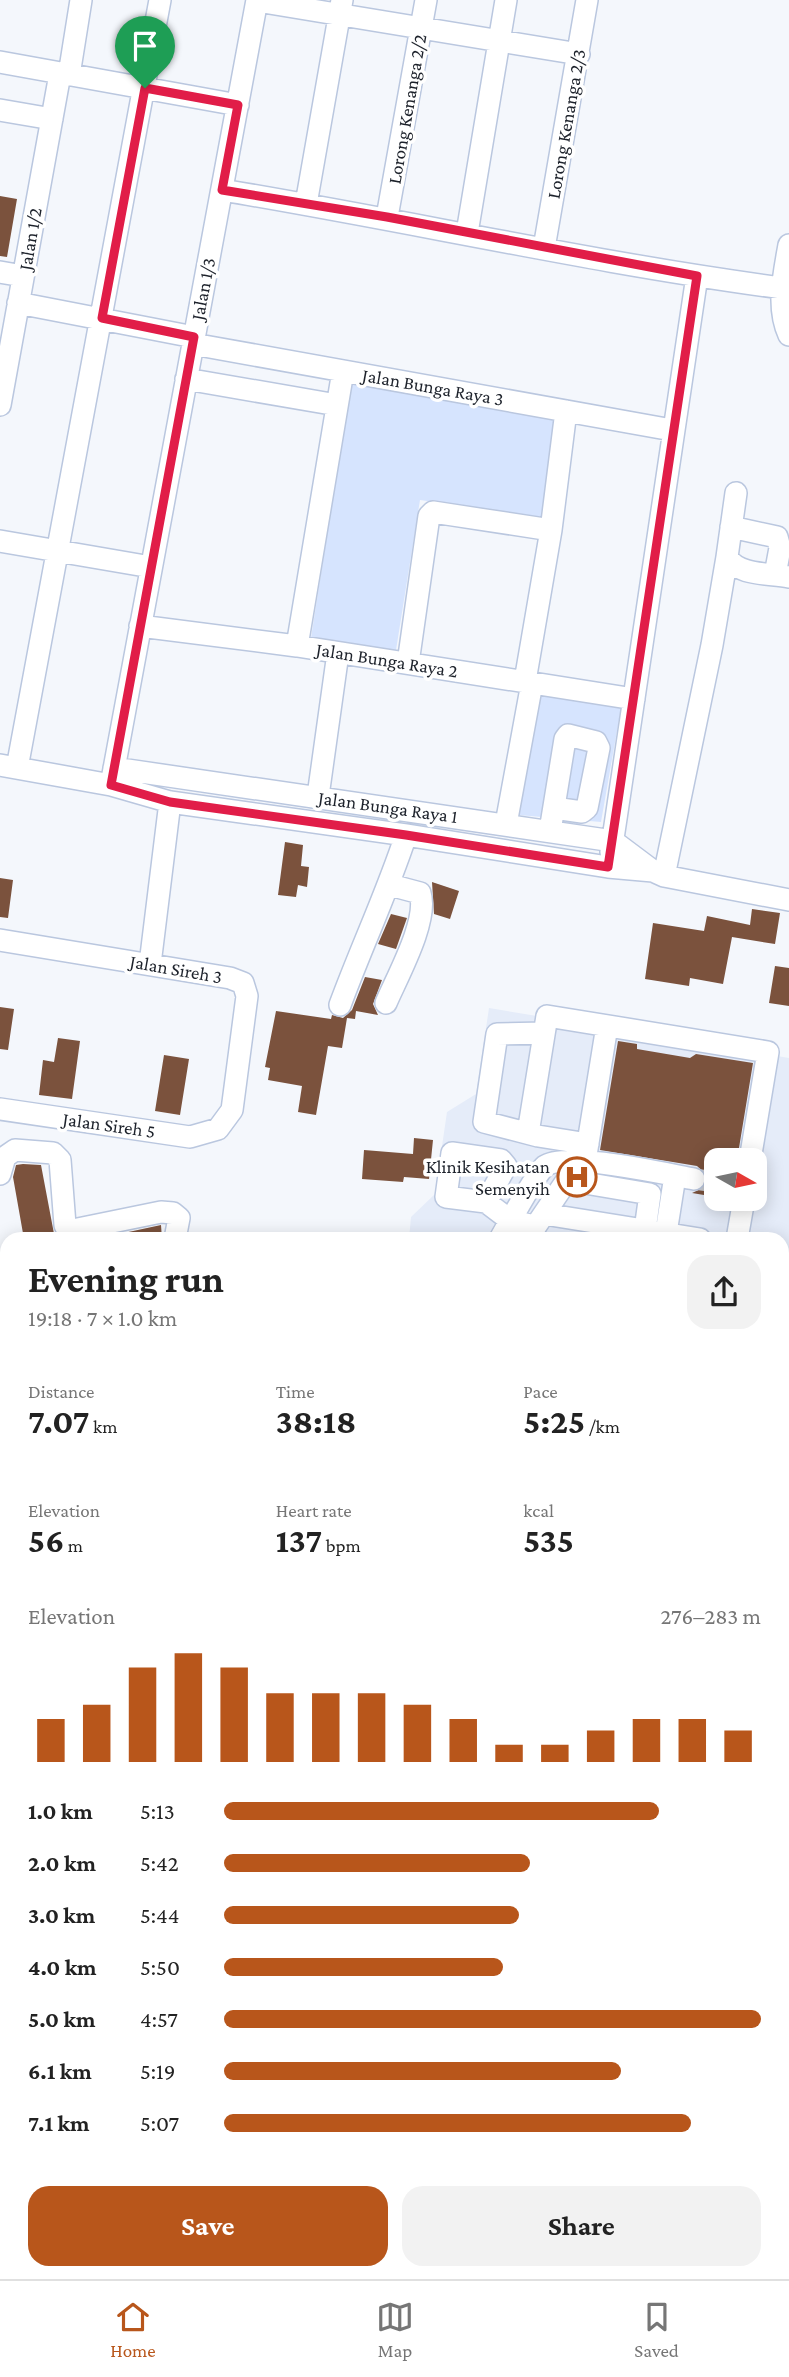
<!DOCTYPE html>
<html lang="en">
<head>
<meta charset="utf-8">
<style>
  body { margin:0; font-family:"Crimson Pro",serif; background:#f2f2f2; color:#222; height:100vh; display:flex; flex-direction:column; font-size:26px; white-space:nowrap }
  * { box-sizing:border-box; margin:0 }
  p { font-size:23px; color:#767676 }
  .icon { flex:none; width:38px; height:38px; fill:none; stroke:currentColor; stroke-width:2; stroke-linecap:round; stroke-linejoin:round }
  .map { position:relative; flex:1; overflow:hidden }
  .panel { position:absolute; left:0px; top:1232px; width:789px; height:1048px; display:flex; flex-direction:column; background:#fff; border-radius:21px 21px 0 0; box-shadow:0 4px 18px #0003 }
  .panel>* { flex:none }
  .needle { width:46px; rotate:99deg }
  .controls { position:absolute; left:704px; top:1148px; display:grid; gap:14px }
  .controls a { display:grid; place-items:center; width:63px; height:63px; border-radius:14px; background:#fff; box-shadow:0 4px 18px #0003; font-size:35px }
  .pin { position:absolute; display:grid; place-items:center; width:60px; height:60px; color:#fff; margin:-72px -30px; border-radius:50% 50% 50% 0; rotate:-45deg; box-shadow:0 0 7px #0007 }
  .pin .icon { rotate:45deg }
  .round { display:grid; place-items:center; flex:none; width:74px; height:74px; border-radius:21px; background:#f2f2f2 }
  .summary { display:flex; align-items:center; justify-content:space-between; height:119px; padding:0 28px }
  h1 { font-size:38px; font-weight:700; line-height:52px }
  .stats { display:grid; grid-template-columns:repeat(3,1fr); gap:10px; height:119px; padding:7px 28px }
  .stats div { display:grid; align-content:center }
  .stats b { font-size:35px; font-weight:700 }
  .stats small { font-size:19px; font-weight:400 }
  .stats p { font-size:19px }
  .chart { height:196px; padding:14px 28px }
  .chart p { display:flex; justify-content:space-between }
  .chart svg { width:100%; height:126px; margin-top:7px; stroke:#b8561b; stroke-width:6 }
  .primary-button { display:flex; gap:14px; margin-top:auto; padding:14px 28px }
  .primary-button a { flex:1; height:80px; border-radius:21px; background:#b8561b; color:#fff; font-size:28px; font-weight:700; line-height:80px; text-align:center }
  .primary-button a+a { background:#f2f2f2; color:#222 }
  ul { padding:0 28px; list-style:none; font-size:23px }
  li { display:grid; grid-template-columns:112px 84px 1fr; align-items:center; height:52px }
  li i { height:18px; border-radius:9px; background:#b8561b }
  .tabs { display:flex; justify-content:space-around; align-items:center; height:98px; border-top:2px solid #e0e0e0; background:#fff; font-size:19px; color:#767676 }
  .tabs a { display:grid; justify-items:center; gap:4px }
  .tabs .active { color:#b8561b }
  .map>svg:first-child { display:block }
  .built { fill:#e5ecf9; fill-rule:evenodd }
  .green { fill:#d6e4fe }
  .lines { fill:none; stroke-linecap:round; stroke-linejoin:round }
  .stream { stroke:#aec4ee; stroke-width:5 }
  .building { fill:#7b523d }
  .minor-tunnel { stroke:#c9ccd2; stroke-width:21; stroke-dasharray:21 10; stroke-linecap:butt }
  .minor-casing { stroke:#bac7df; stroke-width:24 }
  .minor { stroke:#fff; stroke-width:21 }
  .route-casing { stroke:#fff; stroke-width:14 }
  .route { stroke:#e11d48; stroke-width:9 }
  .labels { text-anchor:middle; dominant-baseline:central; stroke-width:7; stroke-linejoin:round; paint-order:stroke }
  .street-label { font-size:19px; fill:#1d222b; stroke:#fff }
  .poi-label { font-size:19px; fill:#1d222b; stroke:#fff; text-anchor:end }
</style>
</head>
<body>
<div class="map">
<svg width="789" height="2279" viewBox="0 0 789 2279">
  <rect width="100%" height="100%" fill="#f4f7fc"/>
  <path class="built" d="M489,1008l300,50v226l-7,40v-85h-373l2,-22 24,-23 12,-82 29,-18zM716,1160h38v39h-38z
    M0,2165l7,1v107h194l-38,6h-163z"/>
  <path class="green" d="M351,381l204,38 -14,98 -121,-17 -24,150 -85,-12z
    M538,693l83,15 -20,114 -83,-7z"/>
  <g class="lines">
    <path class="stream" d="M0,2113l7,-1
      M782,2174l7,-1"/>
  </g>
  <path class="building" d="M0,196l17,3 -10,58 -7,-1z
    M285,842l18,3 -2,21 8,1 -2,20 -9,-2 -2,12 -18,-2z
    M0,878l13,2 -5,38 -8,-1z
    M432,882l27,9 -9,28 -16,-5z
    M752,909l28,4 -5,31 -43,-7 -9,47 -33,-6 -1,8 -44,-7 8,-56 51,8 3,-15 43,9z
    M391,914l16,4 -11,31 -18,-5z
    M775,966l14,2v38l-20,-3z
    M365,977l17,3 -9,24 5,11 -22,-4 -1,8 -8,-1 -5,30 -14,-2 -12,69 -18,-3 4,-26 -34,-6 2,-12 -5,-1 11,-56 55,8 1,-4 11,3 9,-8z
    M0,1007l14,2 -6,41 -8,-1z
    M58,1038l22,3 -8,58 -33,-4 4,-35 11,2z
    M618,1041l19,3v5l53,9 6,-4 57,9 -16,97h-21v37l-24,-4 11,-5 4,-6 -1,-8 -9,-8 -97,-16z
    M164,1055l25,4 -9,56 -25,-4z
    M414,1138l19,2 -4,39 -25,-2 -1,5 -41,-3 2,-29 49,4z
    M23,1164l18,1 14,74h-31l-11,-62 3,-12z
    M161,1225l1,14h-66z"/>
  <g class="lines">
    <path class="minor-tunnel" d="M694,1179l22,3"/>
    <g class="minor-casing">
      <path id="minor" d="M257,1l322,53
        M0,62l238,43
        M69,75l12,-75
        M0,110l52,9
        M222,190c187,31 372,73 560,98
        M306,204l36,-204
        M387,217l39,-217
        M467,233l39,-233
        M789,245c-5,29 -13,62 0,90
        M544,248l43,-248
        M0,272l23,4
        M18,303l176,34
        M193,344l479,86
        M186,379l151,26
        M0,405l60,-331
        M736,493l-9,64c11,19 42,16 62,20
        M731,527l46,10 3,11 -5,27
        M0,541l151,26
        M140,626l157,20 337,53
        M297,646l46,-275
        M408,663l21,-147 4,-4 118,18
        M525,681l26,-151 15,-119
        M0,765l111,20 59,17 236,33 202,32 45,4
        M17,768l143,-768
        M114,768l499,73 40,30 11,5 125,24
        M111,785l146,-785
        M318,796l20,-143
        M506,824l26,-141
        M550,831l15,-92 3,-4 28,7 3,6 -12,60 -5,4 -28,-4
        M611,852l86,-576
        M664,876l48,-231 15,-88
        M0,940l230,38 13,5 4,13 -15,114 -14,19 -28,8 -190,-28
        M150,964l20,-162
        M386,1003c11,-26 43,-83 34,-110l-30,-8
        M340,1005c21,-57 47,-112 66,-170
        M544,1033l-47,1 -13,88 54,14 50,8
        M528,1133l19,-117 221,36 -18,108
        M586,1155l21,-129
        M0,1174l5,-17 10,-7 38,3 7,7 5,65 3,6 93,-19 12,1 6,5 -4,21
        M486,1202l-40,-5 6,-44 49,7 5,6 -20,36 25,19 25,5
        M544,1214l156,25
        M500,1239c8,-14 36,-66 45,-73 20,-15 121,8 149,13
        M527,1239l40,-59 83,14 -5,36
        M665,1239l10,-63
        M737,1239l7,-40
        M0,1292l7,-1
        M782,1376l7,1
        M0,1381l7,-2
        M782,1439l7,-42
        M782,1536l7,1
        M0,1546l7,-1
        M782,1616l7,12
        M0,1700l7,-1
        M782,1729l7,-1
        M0,1870l7,-2
        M782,1902l7,-1
        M782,2074l7,-2
        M0,2092l7,-1
        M782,2211l4,68
        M354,2273l1,6
        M515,2273l6,6 24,-6"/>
    </g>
    <use href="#minor" class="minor"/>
  </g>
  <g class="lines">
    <g class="route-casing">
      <path id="route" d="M145,88l93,17 -16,85 165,27 310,59 -89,591 -202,-32 -236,-33 -59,-17 83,-448 -92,-19z"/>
    </g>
    <use href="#route" class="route"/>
  </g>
  <defs>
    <g id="hospital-ring" transform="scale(2.0125)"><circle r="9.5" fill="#fff" stroke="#b8561b" stroke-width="1.5"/><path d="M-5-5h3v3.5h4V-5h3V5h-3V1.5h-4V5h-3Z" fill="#b8561b"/></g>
  </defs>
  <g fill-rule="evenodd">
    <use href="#hospital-ring" x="577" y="1177"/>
  </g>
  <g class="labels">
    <g class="street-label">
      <text transform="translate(407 109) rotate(-80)">Lorong Kenanga 2/2</text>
      <text transform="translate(566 124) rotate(-80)">Lorong Kenanga 2/3</text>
      <text transform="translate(30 239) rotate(-80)">Jalan 1/2</text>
      <text transform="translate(203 289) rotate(-79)">Jalan 1/3</text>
      <text transform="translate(433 387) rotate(10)">Jalan Bunga Raya 3</text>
      <text transform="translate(387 660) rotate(9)">Jalan Bunga Raya 2</text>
      <text transform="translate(388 807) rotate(8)">Jalan Bunga Raya 1</text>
      <text transform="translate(176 969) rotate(10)">Jalan Sireh 3</text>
      <text transform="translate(109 1125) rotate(8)">Jalan Sireh 5</text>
    </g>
    <g class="poi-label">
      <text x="550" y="1166">Klinik Kesihatan<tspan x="550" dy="22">Semenyih</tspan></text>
    </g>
  </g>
</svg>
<div class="controls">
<a><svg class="needle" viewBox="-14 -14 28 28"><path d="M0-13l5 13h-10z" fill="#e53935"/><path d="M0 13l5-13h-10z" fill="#767676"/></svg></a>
</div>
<div class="pin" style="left:145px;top:88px;background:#1e9e55"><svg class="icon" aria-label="arrive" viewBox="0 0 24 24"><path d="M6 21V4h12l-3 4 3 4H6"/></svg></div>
<section class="panel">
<div class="summary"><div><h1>Evening run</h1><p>19:18 · 7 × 1.0 km</p></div><a class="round"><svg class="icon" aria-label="share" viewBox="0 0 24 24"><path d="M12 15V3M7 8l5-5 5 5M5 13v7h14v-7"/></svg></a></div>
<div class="stats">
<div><p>Distance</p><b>7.07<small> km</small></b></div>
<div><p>Time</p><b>38:18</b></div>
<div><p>Pace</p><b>5:25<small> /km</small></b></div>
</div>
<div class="stats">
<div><p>Elevation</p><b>56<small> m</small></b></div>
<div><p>Heart rate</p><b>137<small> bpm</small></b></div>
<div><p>kcal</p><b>535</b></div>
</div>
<div class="chart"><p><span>Elevation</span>276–283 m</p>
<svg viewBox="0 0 160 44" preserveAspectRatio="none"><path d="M5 44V29M15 44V24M25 44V11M35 44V6M45 44V11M55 44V20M65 44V20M75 44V20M85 44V24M95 44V29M105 44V38M115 44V38M125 44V33M135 44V29M145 44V29M155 44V33"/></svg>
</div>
<ul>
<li><b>1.0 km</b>5:13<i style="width:81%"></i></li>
<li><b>2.0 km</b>5:42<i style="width:57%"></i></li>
<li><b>3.0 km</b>5:44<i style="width:55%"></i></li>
<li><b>4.0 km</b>5:50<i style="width:52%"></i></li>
<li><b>5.0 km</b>4:57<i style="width:100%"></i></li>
<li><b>6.1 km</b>5:19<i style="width:74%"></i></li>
<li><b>7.1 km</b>5:07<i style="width:87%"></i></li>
</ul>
<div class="primary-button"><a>Save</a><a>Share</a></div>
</section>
</div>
<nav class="tabs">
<a class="active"><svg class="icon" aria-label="home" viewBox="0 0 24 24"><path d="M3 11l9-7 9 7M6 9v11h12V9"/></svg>Home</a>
<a><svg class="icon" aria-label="map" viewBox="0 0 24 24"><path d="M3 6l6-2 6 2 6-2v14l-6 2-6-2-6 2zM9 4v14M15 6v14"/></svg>Map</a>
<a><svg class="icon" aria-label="saved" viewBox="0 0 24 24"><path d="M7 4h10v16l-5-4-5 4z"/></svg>Saved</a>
</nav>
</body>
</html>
